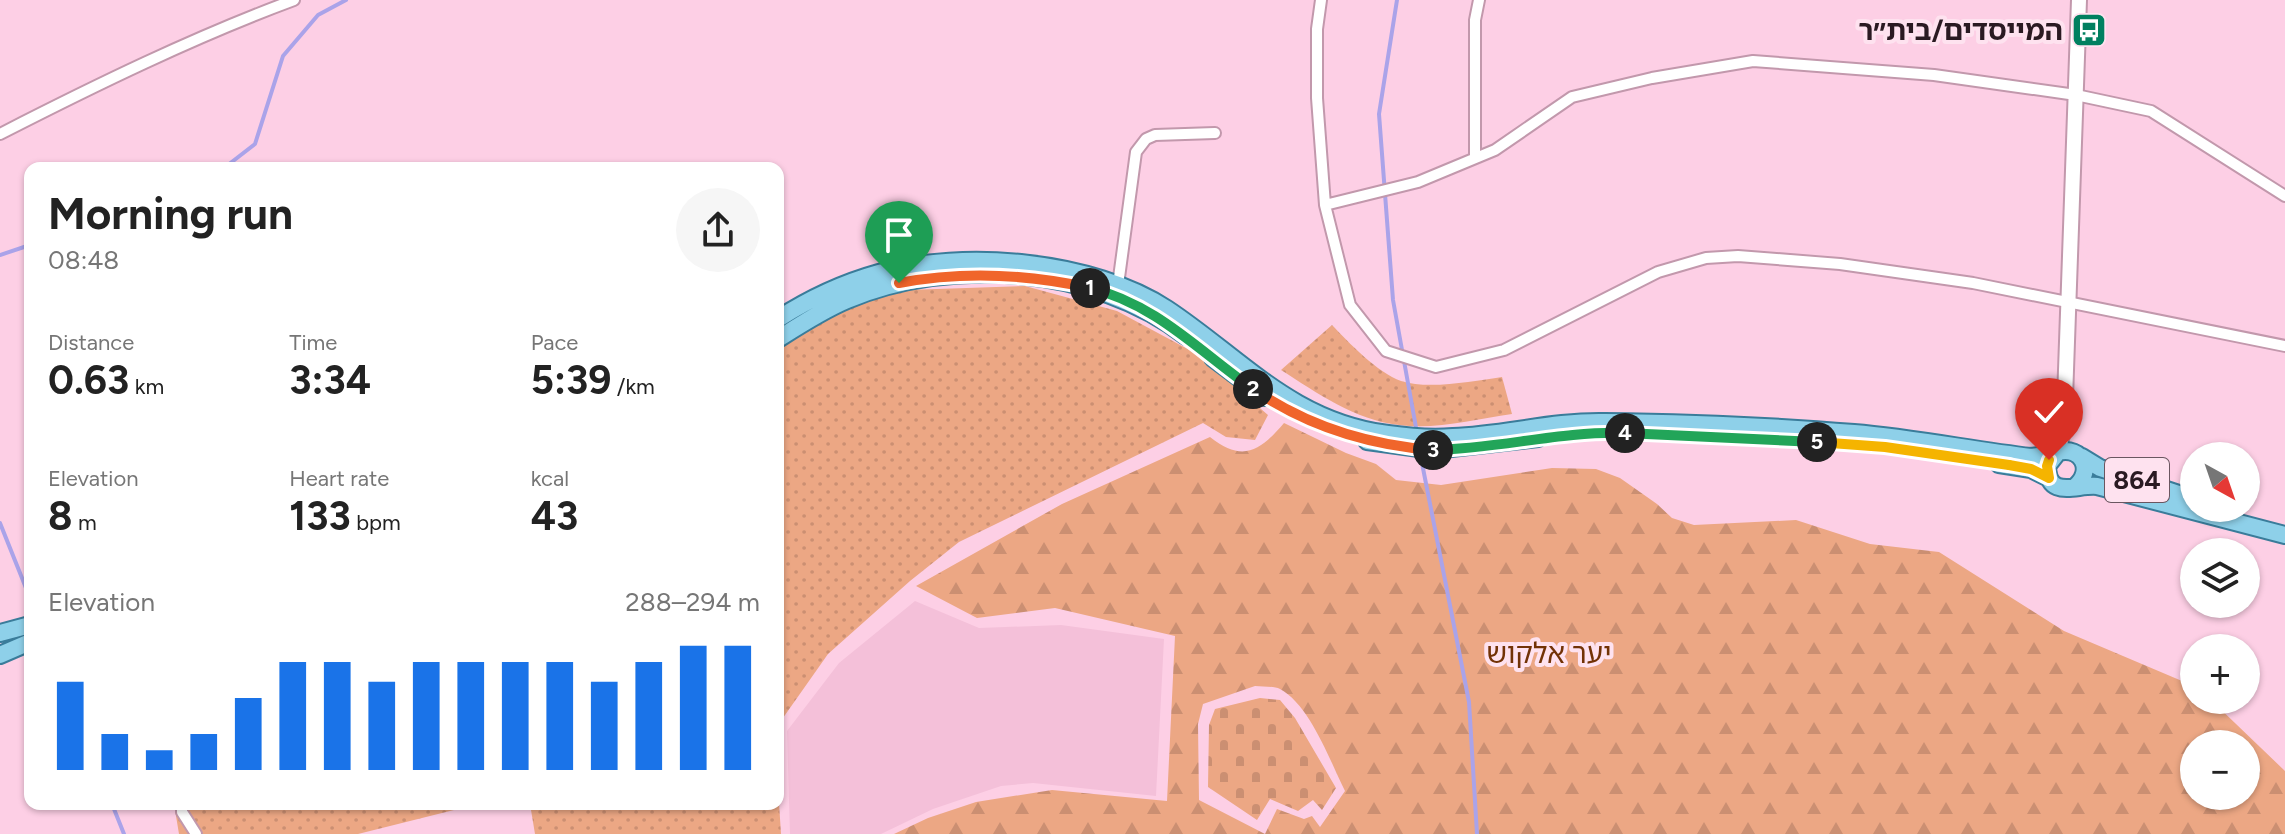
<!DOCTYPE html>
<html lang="en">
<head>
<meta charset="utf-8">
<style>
  body { margin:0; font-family:Figtree,"Noto Sans Hebrew",sans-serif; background:#f6f6f6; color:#222; height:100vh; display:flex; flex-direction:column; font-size:30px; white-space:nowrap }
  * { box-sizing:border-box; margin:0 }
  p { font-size:26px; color:#767676 }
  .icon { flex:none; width:44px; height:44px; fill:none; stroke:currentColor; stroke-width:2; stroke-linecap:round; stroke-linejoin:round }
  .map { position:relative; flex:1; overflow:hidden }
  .side { position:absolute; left:24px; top:162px; width:760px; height:648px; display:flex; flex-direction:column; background:#fff; border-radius:16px; box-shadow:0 2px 6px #0004 }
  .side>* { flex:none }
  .needle { width:52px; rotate:140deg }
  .tools { position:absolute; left:2180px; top:442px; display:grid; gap:16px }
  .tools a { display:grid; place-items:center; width:80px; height:80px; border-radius:50%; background:#fff; box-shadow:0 2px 6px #0004; font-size:40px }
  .pin { position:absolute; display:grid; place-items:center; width:68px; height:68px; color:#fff; margin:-82px -34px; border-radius:50% 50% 50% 0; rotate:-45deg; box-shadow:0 0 8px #0007 }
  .pin .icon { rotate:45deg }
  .km { position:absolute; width:40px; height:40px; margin:-20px; border-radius:50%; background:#222; color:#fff; font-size:22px; line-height:40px; text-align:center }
  .round { display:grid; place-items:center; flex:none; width:84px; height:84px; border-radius:42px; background:#f6f6f6 }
  .overview { display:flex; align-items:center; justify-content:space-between; height:136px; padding:0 24px }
  h1 { font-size:44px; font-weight:700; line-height:60px }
  .figures { display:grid; grid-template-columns:repeat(3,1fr); gap:12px; height:136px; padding:8px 24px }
  .figures div { display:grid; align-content:center }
  .figures b { font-size:40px; font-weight:700 }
  .figures small { font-size:22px; font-weight:400 }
  .figures p { font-size:22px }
  .chart { height:224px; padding:16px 24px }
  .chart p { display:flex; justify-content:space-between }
  .chart svg { width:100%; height:144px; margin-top:8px; stroke:#1a73e8; stroke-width:6 }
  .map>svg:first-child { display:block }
  .built { fill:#f4c0d9 }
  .grass { fill:url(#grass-dots) }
  .forest { fill:url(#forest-firs); fill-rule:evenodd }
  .cemetery { fill:url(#cemetery-stones) }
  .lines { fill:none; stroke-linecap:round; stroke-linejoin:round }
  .stream { stroke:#aaa3e9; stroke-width:4 }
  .street-casing { stroke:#c298ac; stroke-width:14 }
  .secondary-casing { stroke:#c298ac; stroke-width:18 }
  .primary-casing { stroke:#3a7c9a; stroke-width:20 }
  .street { stroke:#fff; stroke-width:10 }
  .secondary { stroke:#fff; stroke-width:14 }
  .primary { stroke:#8ed0e9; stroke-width:16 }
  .split-1-casing { stroke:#fff; stroke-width:16 }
  .split-2-casing { stroke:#fff; stroke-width:16 }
  .split-3-casing { stroke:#fff; stroke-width:16 }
  .split-4-casing { stroke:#fff; stroke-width:16 }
  .split-5-casing { stroke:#fff; stroke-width:16 }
  .split-6-casing { stroke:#fff; stroke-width:16 }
  .split-7-casing { stroke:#fff; stroke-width:16 }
  .split-1 { stroke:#f0652b; stroke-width:10 }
  .split-2 { stroke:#22a559; stroke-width:10 }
  .split-3 { stroke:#f0652b; stroke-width:10 }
  .split-4 { stroke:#22a559; stroke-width:10 }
  .split-5 { stroke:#22a559; stroke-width:10 }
  .split-6 { stroke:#f5b400; stroke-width:10 }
  .split-7 { stroke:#f5b400; stroke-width:10 }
  .labels { text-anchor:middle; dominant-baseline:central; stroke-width:8; stroke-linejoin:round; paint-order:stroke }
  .shield { fill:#fee2ef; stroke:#6a5660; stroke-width:2 }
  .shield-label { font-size:26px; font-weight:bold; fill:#2a1a22 }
  .poi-label { font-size:28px; font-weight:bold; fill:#2a1a22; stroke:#fee2ef; text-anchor:end }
  .park-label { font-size:28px; fill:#723206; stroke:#fee2ef }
</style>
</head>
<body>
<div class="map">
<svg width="2285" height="834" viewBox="0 0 2285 834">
  <defs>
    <pattern id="grass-dots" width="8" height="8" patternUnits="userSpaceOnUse" patternTransform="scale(2)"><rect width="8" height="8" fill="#eca784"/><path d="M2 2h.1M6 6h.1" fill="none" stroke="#cb8f72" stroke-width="1.8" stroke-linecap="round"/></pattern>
    <pattern id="forest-firs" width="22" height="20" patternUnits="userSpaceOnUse" patternTransform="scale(2)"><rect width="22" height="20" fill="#eca784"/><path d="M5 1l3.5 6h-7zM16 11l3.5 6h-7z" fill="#cb8f72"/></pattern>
    <pattern id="cemetery-stones" width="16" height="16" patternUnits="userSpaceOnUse" patternTransform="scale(2)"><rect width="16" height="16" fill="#eca784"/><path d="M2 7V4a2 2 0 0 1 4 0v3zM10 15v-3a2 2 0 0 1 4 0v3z" fill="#cb8f72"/></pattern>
  </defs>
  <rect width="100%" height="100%" fill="#fdcfe5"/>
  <path class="built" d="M915,601l64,27 82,-3 103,14 -8,157 -123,-13 -32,3 -68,23 -52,25h-91l-3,-103 52,-68z"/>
  <path class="grass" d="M1025,286l92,25 80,43 71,61 -13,25 -29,-3 -23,-14 -244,119 -49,39 -82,73 -50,71v-377l61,-38 68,-20z
    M1332,325c16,17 46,48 69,56 28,9 72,0 101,-4l10,37c-37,5 -76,16 -113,11 -44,-5 -82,-32 -118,-55z
    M778,787l3,47h-246l-5,-30h248z
    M174,804h304l-120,30h-179z"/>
  <path class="forest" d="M1284,423l62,30 30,11 20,16 45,5 111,-17 44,1 24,9 37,26 15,14 22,7 102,-5 74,24 69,8 125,79 118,50 12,7v12h17l74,71v63h-1391l34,-16 48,-16 76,-12 115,11 8,-165 -120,-28 -78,10 -61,-32 146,-82 148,-67c33,26 50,14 74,-14zM1255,686c8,1 19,0 25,3 30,16 50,72 65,102l-25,36 -8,-11 -8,3 -27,-10 -12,25 -66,-34 -1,-76 5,-20zM2194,744h52v52h-52z"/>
  <path class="cemetery" d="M1260,698l20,2 15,18 41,70 -14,22 -9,-10 -15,11 -28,-12 -13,21 -49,-33 1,-62 6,-16z"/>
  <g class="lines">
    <path class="stream" d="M1397,0l-18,114 14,186 24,133
      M224,168l31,-24 28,-88 35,-41 28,-15
      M0,255l30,-10
      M1420,453l49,249 8,132
      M0,523l30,75
      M112,804l12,30"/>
    <g class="street-casing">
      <path id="street" d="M1321,0l-4,29v69l8,107 25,100 36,46 50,16 68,-17 154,-78 48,-14 32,-2 102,8 133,19 312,63
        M0,134c94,-48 194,-97 294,-134
        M1475,158v-138l4,-20
        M1325,205l93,-23 77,-32 77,-53 80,-19 101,-17 181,14 142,20 75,16 134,85
        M1118,285l18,-133 10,-13 9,-4 60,-2
        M182,804v8l14,22"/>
    </g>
    <g class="secondary-casing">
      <path id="secondary" d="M2058,452l6,-25 15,-427"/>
    </g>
    <g class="primary-casing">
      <path id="primary" d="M778,319c31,-20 65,-36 101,-46 85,-24 213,-13 288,36 74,49 125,113 221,125 21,3 43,5 65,3 51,-2 100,-16 151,-15 83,1 168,4 250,11 59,5 118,17 177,24l24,-3
        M778,339c22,-14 45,-29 69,-39 105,-44 247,-34 339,36
        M1213,358l52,39
        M1367,441l67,9 104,-12
        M2082,457l18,11 94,31
        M1999,464l32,5 18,9
        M2076,486c18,-16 6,-40 -18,-34l-11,14c1,34 29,18 50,20l188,49
        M0,633l30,-8
        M0,655l30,-13"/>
    </g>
    <use href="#street" class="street"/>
    <use href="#secondary" class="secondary"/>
    <use href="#primary" class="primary"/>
  </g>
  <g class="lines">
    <g class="split-1-casing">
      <path id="split-1" d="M899,283c64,-12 128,-9 191,5"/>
    </g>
    <g class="split-2-casing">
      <path id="split-2" d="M1090,288c66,16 110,64 163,101"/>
    </g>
    <g class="split-3-casing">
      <path id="split-3" d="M1253,389c54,37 115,56 180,61"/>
    </g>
    <g class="split-4-casing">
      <path id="split-4" d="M1433,450c65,-1 127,-19 192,-17"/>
    </g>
    <g class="split-5-casing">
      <path id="split-5" d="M1625,433l192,9"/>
    </g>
    <g class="split-6-casing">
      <path id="split-6" d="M1817,442l68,5 124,18"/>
    </g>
    <g class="split-7-casing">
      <path id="split-7" d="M2009,465l22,4 18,9 -2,-12 2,-6"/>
    </g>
    <use href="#split-1" class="split-1"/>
    <use href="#split-2" class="split-2"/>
    <use href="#split-3" class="split-3"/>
    <use href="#split-4" class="split-4"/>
    <use href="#split-5" class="split-5"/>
    <use href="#split-6" class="split-6"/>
    <use href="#split-7" class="split-7"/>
  </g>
  <defs>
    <g id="bus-square" transform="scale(1.8)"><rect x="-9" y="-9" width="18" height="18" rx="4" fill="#008060" stroke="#fee2ef"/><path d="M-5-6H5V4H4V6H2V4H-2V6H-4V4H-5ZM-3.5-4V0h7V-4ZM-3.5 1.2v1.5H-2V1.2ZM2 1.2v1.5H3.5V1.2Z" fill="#fff"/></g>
  </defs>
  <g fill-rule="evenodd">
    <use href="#bus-square" x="2089" y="30"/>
  </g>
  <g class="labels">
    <rect class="shield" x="2105" y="458" width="64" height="44" rx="6"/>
    <g class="shield-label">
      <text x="2137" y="480">864</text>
    </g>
    <g class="poi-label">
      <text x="2063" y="30">המייסדים/בית״ר</text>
    </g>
    <g class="park-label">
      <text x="1549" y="653">יער אלקוש</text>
    </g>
  </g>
</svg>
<div class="tools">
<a><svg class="needle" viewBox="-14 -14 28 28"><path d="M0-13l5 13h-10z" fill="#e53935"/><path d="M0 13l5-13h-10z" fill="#767676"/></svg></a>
<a><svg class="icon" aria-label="layers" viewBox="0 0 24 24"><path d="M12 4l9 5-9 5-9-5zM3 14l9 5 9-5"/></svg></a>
<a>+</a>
<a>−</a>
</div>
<div class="pin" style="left:899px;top:283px;background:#1e9e55"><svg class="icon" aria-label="arrive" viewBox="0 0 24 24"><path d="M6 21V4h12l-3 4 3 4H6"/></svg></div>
<div class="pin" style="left:2049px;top:460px;background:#d93025"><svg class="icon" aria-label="check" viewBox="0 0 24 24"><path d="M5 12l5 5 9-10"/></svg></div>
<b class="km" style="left:1090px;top:288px">1</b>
<b class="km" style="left:1253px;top:389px">2</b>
<b class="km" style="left:1433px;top:450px">3</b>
<b class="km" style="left:1625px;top:433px">4</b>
<b class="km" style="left:1817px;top:442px">5</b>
<section class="side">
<div class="overview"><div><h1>Morning run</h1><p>08:48</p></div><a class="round"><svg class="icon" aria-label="share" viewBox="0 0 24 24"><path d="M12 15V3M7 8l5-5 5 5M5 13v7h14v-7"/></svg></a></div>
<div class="figures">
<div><p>Distance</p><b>0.63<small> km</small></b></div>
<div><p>Time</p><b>3:34</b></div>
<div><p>Pace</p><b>5:39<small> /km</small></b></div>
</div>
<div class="figures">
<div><p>Elevation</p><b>8<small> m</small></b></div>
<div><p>Heart rate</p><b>133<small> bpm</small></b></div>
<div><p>kcal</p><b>43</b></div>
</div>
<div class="chart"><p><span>Elevation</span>288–294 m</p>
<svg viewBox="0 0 160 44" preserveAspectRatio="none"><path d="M5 44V17M15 44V33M25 44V38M35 44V33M45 44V22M55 44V11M65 44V11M75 44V17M85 44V11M95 44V11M105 44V11M115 44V11M125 44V17M135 44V11M145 44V6M155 44V6"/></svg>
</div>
</section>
</div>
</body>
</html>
